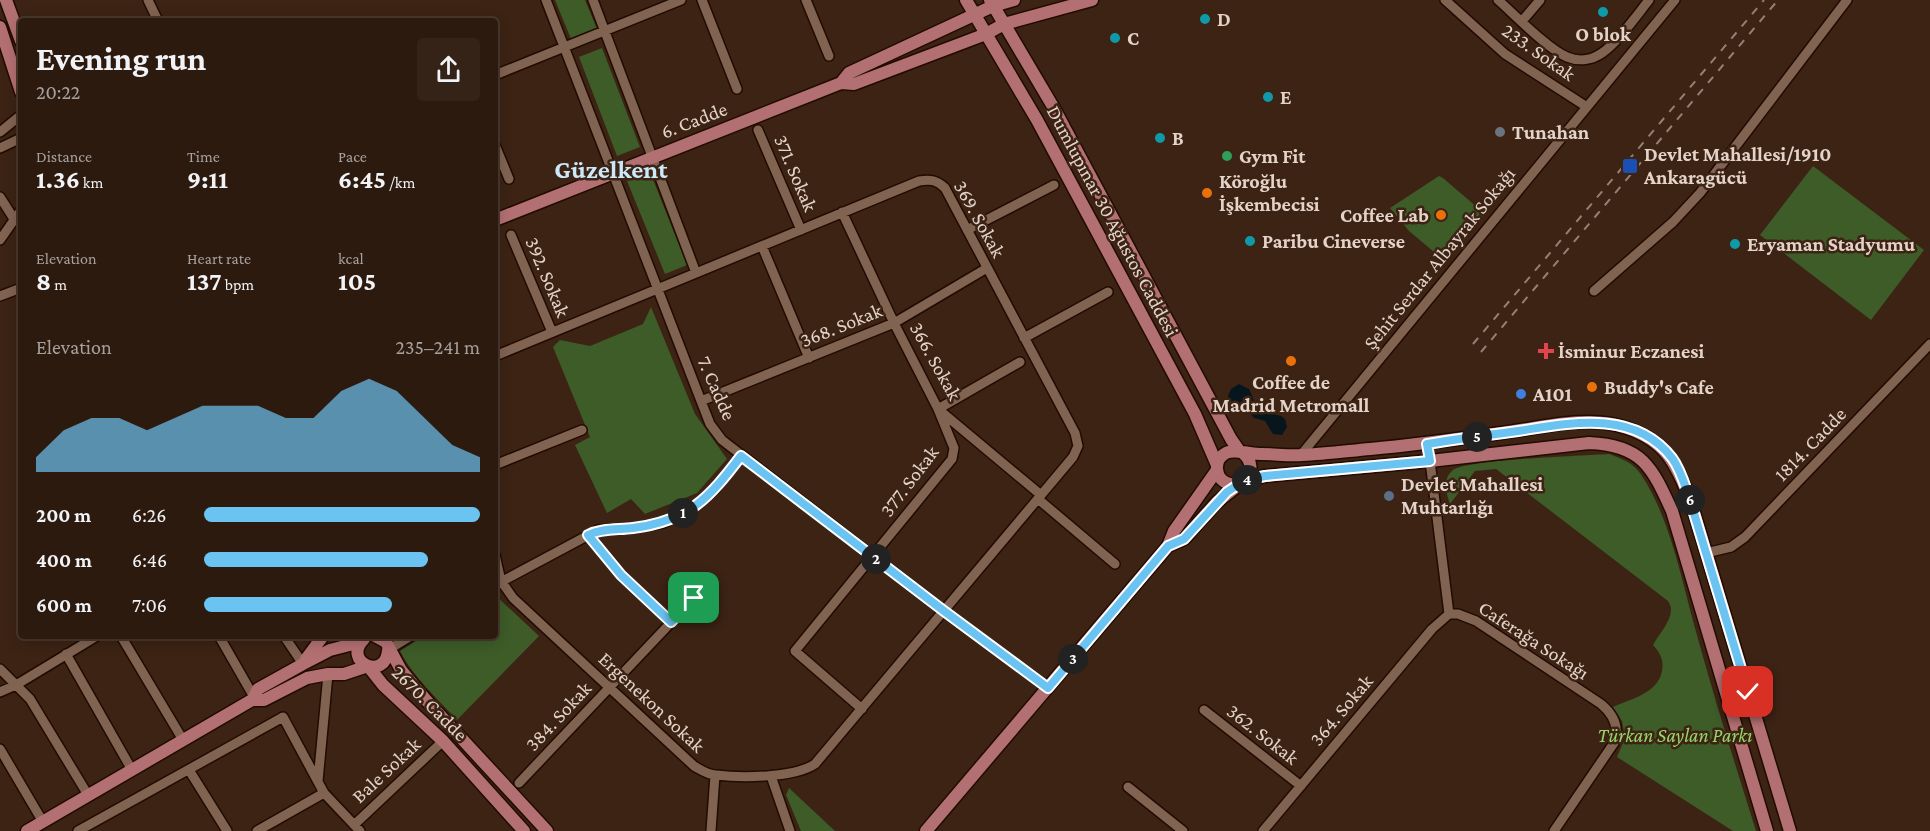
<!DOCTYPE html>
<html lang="en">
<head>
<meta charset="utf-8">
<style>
  body { margin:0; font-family:"Crimson Pro",serif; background:#352318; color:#f1f3f6; height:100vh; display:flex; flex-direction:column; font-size:22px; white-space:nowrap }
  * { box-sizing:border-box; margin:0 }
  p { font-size:20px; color:#a7a19e }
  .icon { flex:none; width:33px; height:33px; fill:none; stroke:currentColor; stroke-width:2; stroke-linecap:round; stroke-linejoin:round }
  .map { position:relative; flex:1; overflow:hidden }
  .details { position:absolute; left:18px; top:18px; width:480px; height:621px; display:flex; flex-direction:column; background:#2d1a0f; border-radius:6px; box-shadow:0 3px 15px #0003,0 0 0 2px #48382f }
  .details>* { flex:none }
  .pin { position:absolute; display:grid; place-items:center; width:51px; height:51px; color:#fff; margin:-26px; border-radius:12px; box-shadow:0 3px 9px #0006 }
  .km { position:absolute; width:30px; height:30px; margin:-15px; border-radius:50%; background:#222; color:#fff; font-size:16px; line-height:30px; text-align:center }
  .round { display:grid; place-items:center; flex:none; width:63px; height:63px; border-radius:6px; background:#352318 }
  .overview { display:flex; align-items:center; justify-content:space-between; height:102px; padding:0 18px }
  h1 { font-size:33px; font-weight:700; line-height:45px }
  .metrics { display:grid; grid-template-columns:repeat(3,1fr); gap:9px; height:102px; padding:6px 18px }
  .metrics div { display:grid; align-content:center }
  .metrics b { font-size:26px; font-weight:700 }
  .metrics small { font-size:16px; font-weight:400 }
  .metrics p { font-size:16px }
  .chart { height:168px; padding:12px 18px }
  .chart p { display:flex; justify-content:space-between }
  .chart svg { width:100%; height:108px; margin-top:6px; fill:#6bc3f2; opacity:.7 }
  ul { padding:0 18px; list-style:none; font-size:20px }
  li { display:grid; grid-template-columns:96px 72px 1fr; align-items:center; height:45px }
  li i { height:15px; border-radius:8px; background:#6bc3f2 }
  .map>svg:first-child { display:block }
  .green { fill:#3d5c28 }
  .water { fill:#07161d }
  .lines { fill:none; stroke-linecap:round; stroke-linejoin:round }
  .minor-casing { stroke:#220b00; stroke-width:12 }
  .major-casing { stroke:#220b00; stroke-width:15 }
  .minor { stroke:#816352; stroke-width:9 }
  .major { stroke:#b37073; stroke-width:12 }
  .rail { stroke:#958174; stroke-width:2; stroke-dasharray:8 8; stroke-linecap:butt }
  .route-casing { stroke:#fff; stroke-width:12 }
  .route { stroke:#6bc3f2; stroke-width:8 }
  .culture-dot { fill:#0f9aa8; stroke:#3c2314; stroke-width:2 }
  .worship-dot { fill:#6b7280; stroke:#3c2314; stroke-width:2 }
  .leisure-dot { fill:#2e9e5b; stroke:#3c2314; stroke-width:2 }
  .transit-dot { fill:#1a4fb4; stroke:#3c2314; stroke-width:2 }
  .food-dot { fill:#e8710a; stroke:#3c2314; stroke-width:2 }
  .health-dot { fill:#e0444e; stroke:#3c2314; stroke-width:2 }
  .shop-dot { fill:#3f7fe0; stroke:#3c2314; stroke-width:2 }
  .service-dot { fill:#5c6f8a; stroke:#3c2314; stroke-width:2 }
  .labels { text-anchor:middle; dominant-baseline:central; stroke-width:5; stroke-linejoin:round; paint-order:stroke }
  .poi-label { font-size:20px; font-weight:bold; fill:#e4d3c9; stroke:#3c2314; text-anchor:start }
  .street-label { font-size:20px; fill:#e4d3c9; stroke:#3c2314 }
  .park-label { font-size:20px; font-style:italic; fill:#95d869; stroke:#3c2314 }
  .district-label { font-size:26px; font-weight:bold; fill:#cbe9fb; stroke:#3c2314 }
</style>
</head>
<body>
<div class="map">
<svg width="1930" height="831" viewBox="0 0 1930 831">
  <rect width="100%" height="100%" fill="#3c2314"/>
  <path class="green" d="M555,0h30l12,29 -26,10z
    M602,48l38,99 -23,9 -38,-99z
    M1813,166l111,84 -53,70 -111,-85z
    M650,172l37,93 -22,9 -38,-93z
    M1439,176l4,2 42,36 -39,48 -37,-31 -19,-23z
    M651,307l44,107 32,45 -30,34 -52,21 -14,-15 -24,14 -32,-68 15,-8 -37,-90 7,-7 30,6 53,-22z
    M1609,454c15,6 24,8 33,22 30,46 41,111 56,163 18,65 38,128 58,192h-23l-116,-74 8,-19 -3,-17 -9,-14c18,-8 45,-14 49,-36 2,-12 -2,-18 -9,-26 7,-13 25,-30 15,-44l-172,-132 -21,2 -25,33c-4,-11 -8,-25 3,-34 15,-11 131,-14 156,-16z
    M495,595l44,41 -82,84c-19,-21 -44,-43 -57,-69l24,-15h71z
    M789,788l46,43h-34l-15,-36z"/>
  <path class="water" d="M1239,384l10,5c6,11 1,11 14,16l6,8 12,3 4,3 2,8 -5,8 -9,-1 -8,-13 -11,-3 -8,-10 -14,-4 -3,-4 -1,-4 3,-7z"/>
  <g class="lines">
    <g class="minor-casing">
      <path id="minor" d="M148,0l10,21
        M546,0l155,401 9,23 12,16 222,171 104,77
        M593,0l103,273
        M702,0l35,89
        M806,0l23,56
        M1445,0l60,54 82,53
        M1498,0c17,15 50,49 69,57 12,5 25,3 35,-4 16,-11 35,-38 47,-53
        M1522,21l18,-21
        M495,75l186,-75
        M758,130l43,100
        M0,132l21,-17
        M495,145l14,34
        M0,148l21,-10
        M0,197l14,22
        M842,212l52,111 44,86 103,86
        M967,230l87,-45
        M511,235l41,97
        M0,240l21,-30
        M762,246l47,112
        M1594,291l79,-69 27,-29 147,-193
        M0,296l21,-8
        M1024,338l84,-46
        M495,356l424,-175c11,-2 18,-1 26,7l130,245 3,13 -5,11 -258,307c-21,14 -74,14 -99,11 -8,0 -15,-5 -22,-9l-181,-168 -12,-17 -6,-26
        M701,401l193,-78 93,-55
        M1300,456l375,-456
        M1430,461l19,153h9l18,7 125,83c12,10 19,23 13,39l-60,88
        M495,465l87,-35
        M1038,499l77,65
        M588,535l33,40 50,47
        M1706,553l25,-6 14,-10 185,-193
        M495,585l103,-55 37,-2 28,-5 26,-12 26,-22 26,-33
        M121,636l62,104
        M219,636l35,61
        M284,636l19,28
        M388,650l23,-14
        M66,654l66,116
        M0,669l30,30 58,96
        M0,692l16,-7 81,-49
        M862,709l-67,-58 157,-192 2,-11 -16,-39 82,-47
        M1204,710l97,76
        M0,749l43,73
        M189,770l38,61
        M771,776l19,55
        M318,781l10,-107
        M519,783l178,-188
        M1128,787l55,44
        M354,825l89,-84
        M78,831l205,-114 41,76 36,38
        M257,831l67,-38
        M711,831l4,-56
        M1263,831l169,-202 17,-15"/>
    </g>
    <g class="major-casing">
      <path id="major" d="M6,0l15,41
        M966,0l71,120 158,294 22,51
        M990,0l65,110 176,329 9,13
        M1014,0l-21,6 -144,67 -8,10 13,1 132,-50 18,-10 88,-24
        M0,27l21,65
        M495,220l346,-137
        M1243,453c9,8 10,18 2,27
        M1168,546l16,-7 33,-37 24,-19
        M375,636l11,6 15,28 25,30 121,131
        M364,639c-23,23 22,43 24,11
        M361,642l-31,8 -27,14 -45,25 -6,11h12l43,-22 21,-4h16l24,-8
        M306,659l17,-23
        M368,666l15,19 60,56 81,90
        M27,831l225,-131
        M926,831l242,-285 6,-15 43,-61
        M1767,831l-95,-320c-20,-44 -30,-66 -83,-68l-159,18 -165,15c-8,1 -28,10 -35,8 -15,-3 -18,-24 -4,-31 7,-4 26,1 35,1 14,0 28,2 41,1 23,-1 46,-4 68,-6 44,-4 88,-10 131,-16 39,-5 88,-19 126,-5 39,13 49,36 63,71l100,332"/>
    </g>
    <use href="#minor" class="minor"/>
    <use href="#major" class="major"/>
    <path class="rail" d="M1473,344l291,-344
      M1481,352l297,-352"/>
  </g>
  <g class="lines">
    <g class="route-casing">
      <path id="route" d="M694,598l-23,24 -50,-47 -33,-40c14,-7 30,-5 45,-7 56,-7 76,-30 108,-72l203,155 104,77 120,-142 16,-7 43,-47 18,-12 20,-4 165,-15 -3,-17c31,-5 61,-9 91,-13 52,-8 116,-22 154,27 9,12 13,28 18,42l58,192"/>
    </g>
    <use href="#route" class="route"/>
  </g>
  <g class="culture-dot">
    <circle cx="1603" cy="12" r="6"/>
    <circle cx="1205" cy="19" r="6"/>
    <circle cx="1115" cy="38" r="6"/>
    <circle cx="1268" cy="97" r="6"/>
    <circle cx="1160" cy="138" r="6"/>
    <circle cx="1250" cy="241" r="6"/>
    <circle cx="1735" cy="244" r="6"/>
  </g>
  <circle class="worship-dot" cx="1500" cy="132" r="6"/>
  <circle class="leisure-dot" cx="1227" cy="156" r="6"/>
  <rect class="transit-dot" x="1622" y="158" width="16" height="16" rx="3"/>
  <g class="food-dot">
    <circle cx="1207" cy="193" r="6"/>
    <circle cx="1441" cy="215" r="6"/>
    <circle cx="1291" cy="361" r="6"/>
    <circle cx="1592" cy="387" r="6"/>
  </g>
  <path class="health-dot" d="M1543 342h6v6h6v6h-6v6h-6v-6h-6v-6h6z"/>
  <circle class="shop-dot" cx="1521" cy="394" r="6"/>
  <circle class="service-dot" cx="1389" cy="496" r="6"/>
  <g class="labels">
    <g class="poi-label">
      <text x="1217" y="19">D</text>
      <text x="1603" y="34" text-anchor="middle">O blok</text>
      <text x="1127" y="38">C</text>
      <text x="1280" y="97">E</text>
      <text x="1512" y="132">Tunahan</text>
      <text x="1172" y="138">B</text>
      <text x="1644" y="154">Devlet Mahallesi/1910<tspan x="1644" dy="23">Ankaragücü</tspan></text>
      <text x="1239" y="156">Gym Fit</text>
      <text x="1219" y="181">Köroğlu<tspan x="1219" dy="23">İşkembecisi</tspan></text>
      <text x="1429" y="215" text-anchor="end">Coffee Lab</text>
      <text x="1262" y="241">Paribu Cineverse</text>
      <text x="1747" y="244">Eryaman Stadyumu</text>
      <text x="1558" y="351">İsminur Eczanesi</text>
      <text x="1291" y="382" text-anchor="middle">Coffee de<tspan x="1291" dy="23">Madrid Metromall</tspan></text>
      <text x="1604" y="387">Buddy's Cafe</text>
      <text x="1533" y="394">A101</text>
      <text x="1401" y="484">Devlet Mahallesi<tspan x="1401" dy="23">Muhtarlığı</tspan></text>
    </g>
    <g class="street-label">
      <text transform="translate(1539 52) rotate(35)">233. Sokak</text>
      <text transform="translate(694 120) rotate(-21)">6. Cadde</text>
      <text transform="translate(796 173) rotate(67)">371. Sokak</text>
      <text transform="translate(980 219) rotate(61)">369. Sokak</text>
      <text transform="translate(1113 221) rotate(62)">Dumlupınar 30 Ağustos Caddesi</text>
      <text transform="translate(1439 258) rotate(-51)">Şehit Serdar Albayrak Sokağı</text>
      <text transform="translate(548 277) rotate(67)">392. Sokak</text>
      <text transform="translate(841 325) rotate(-22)">368. Sokak</text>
      <text transform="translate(936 361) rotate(61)">366. Sokak</text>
      <text transform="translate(717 388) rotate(66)">7. Cadde</text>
      <text transform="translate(1810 444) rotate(-46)">1814. Cadde</text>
      <text transform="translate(909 481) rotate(-53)">377. Sokak</text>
      <text transform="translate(1534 640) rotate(33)">Caferağa Sokağı</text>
      <text transform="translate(652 702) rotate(43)">Ergenekon Sokak</text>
      <text transform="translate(430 703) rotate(45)">2670. Cadde</text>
      <text transform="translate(1341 710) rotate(-50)">364. Sokak</text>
      <text transform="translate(558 716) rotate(-47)">384. Sokak</text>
      <text transform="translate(1263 734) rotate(38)">362. Sokak</text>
      <text transform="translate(386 770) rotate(-43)">Bale Sokak</text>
    </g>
    <g class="park-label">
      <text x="1675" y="735">Türkan Saylan Parkı</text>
    </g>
    <g class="district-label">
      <text x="611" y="169">Güzelkent</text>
    </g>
  </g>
</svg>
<div class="pin" style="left:694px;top:598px;background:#1e9e55"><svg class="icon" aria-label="arrive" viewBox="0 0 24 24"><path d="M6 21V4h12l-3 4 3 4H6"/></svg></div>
<div class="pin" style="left:1748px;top:692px;background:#d93025"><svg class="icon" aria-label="check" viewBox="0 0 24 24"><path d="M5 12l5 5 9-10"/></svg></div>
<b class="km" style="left:683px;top:513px">1</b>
<b class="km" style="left:876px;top:559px">2</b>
<b class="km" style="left:1073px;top:659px">3</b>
<b class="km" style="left:1247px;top:480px">4</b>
<b class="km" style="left:1477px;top:437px">5</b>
<b class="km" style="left:1690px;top:500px">6</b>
<section class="details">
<div class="overview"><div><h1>Evening run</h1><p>20:22</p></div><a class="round"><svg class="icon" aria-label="share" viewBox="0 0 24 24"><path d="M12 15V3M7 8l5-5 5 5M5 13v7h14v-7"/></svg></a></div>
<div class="metrics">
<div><p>Distance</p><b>1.36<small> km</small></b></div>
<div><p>Time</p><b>9:11</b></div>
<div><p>Pace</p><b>6:45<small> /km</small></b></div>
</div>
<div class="metrics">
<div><p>Elevation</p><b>8<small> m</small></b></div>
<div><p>Heart rate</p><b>137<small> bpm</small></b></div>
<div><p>kcal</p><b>105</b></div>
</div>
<div class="chart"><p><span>Elevation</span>235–241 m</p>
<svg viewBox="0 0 160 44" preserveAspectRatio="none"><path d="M0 44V38L10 27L20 22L30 22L40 27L50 22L60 17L70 17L80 17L90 22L100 22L110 11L120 6L130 11L140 22L150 33L160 38V44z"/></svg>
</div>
<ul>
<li><b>200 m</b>6:26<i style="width:100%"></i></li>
<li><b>400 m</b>6:46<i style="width:81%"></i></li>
<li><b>600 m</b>7:06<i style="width:68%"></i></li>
</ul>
</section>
</div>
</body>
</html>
